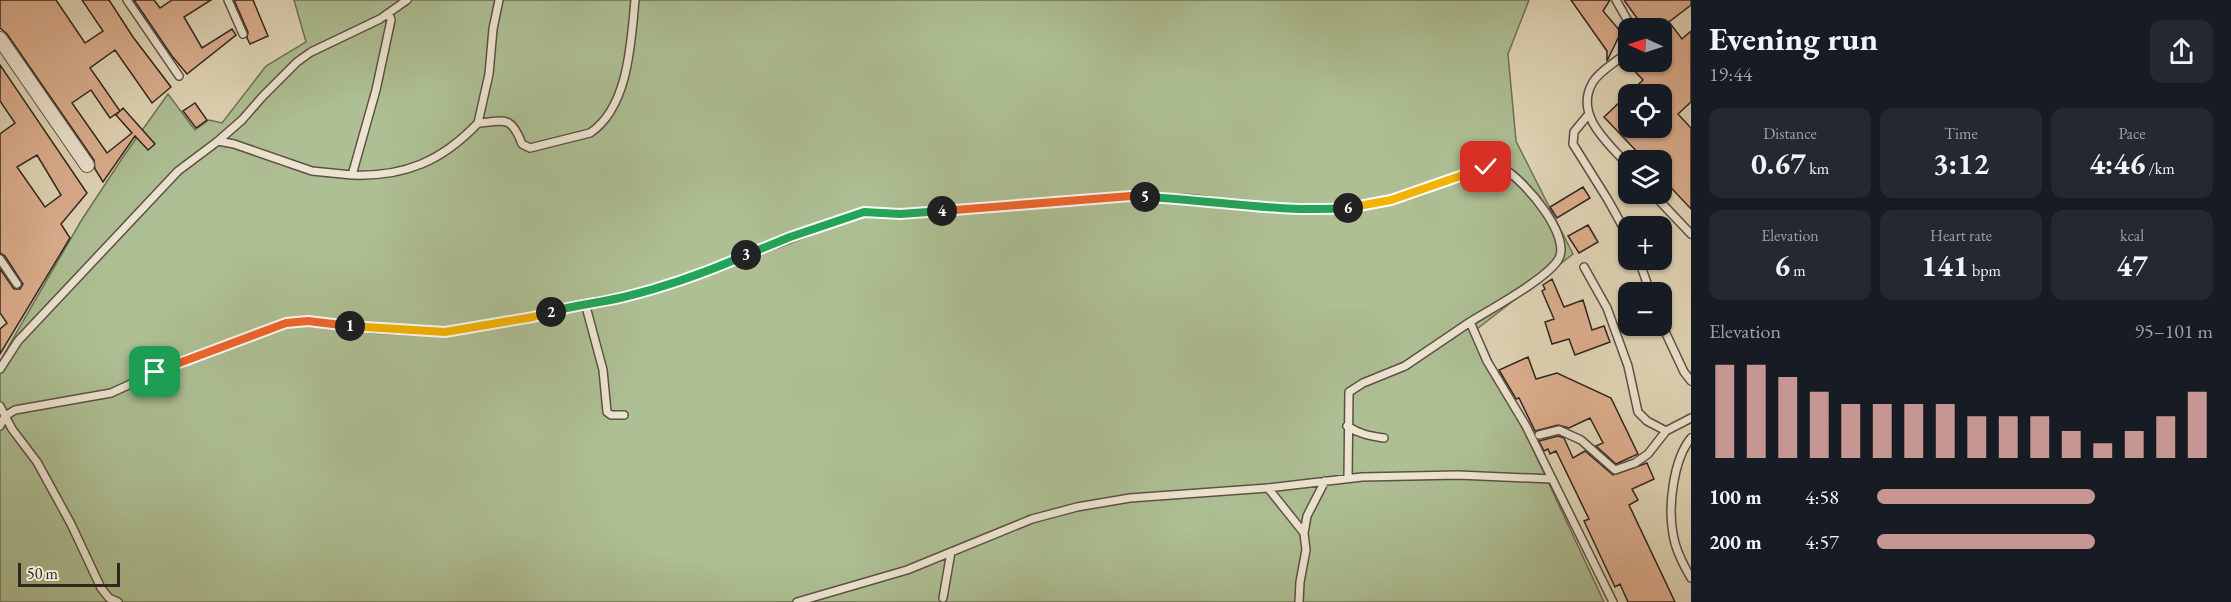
<!DOCTYPE html>
<html lang="en">
<head>
<meta charset="utf-8">
<style>
  body { margin:0; font-family:"EB Garamond",serif; background:#242831; color:#f1f3f6; height:100vh; display:flex; flex-direction:column; font-size:22px; white-space:nowrap }
  * { box-sizing:border-box; margin:0 }
  p { font-size:20px; color:#9ea1a6 }
  .icon { flex:none; width:33px; height:33px; fill:none; stroke:currentColor; stroke-width:2; stroke-linecap:round; stroke-linejoin:round }
  .map { position:relative; flex:1; overflow:hidden }
  .drawer { display:flex; flex-direction:column; background:#171b24; width:540px }
  .drawer>* { flex:none }
  .needle { width:39px; rotate:273deg }
  .controls { position:absolute; left:1618px; top:18px; display:grid; gap:12px }
  .controls a { display:grid; place-items:center; width:54px; height:54px; border-radius:12px; background:#171b24; box-shadow:0 2px 4px #0004; font-size:30px }
  .scale { position:absolute; left:18px; bottom:15px; width:102px; box-sizing:border-box; padding-left:6px; border:3px solid #312520; border-top:0; font-size:16px; line-height:21px; white-space:nowrap; color:#312520; -webkit-text-stroke:4px #ece4d0; paint-order:stroke }
  .pin { position:absolute; display:grid; place-items:center; width:51px; height:51px; color:#fff; margin:-26px; border-radius:12px; box-shadow:0 3px 9px #0006 }
  .km { position:absolute; width:30px; height:30px; margin:-15px; border-radius:50%; background:#222; color:#fff; font-size:16px; line-height:30px; text-align:center }
  .round { display:grid; place-items:center; flex:none; width:63px; height:63px; border-radius:12px; background:#242831 }
  .headline { display:flex; align-items:center; justify-content:space-between; height:102px; padding:0 18px }
  h1 { font-size:33px; font-weight:700; line-height:45px }
  .metrics { display:grid; grid-template-columns:repeat(3,1fr); gap:9px; height:102px; padding:6px 18px }
  .metrics div { display:grid; align-content:center; border-radius:12px; background:#242831; text-align:center }
  .metrics b { font-size:30px; font-weight:700 }
  .metrics small { font-size:16px; font-weight:400 }
  .metrics p { font-size:16px }
  .chart { height:168px; padding:12px 18px }
  .chart p { display:flex; justify-content:space-between }
  .chart svg { width:100%; height:108px; margin-top:6px; stroke:#c59692; stroke-width:6 }
  ul { padding:0 18px; list-style:none; font-size:20px }
  li { display:grid; grid-template-columns:96px 72px 1fr; align-items:center; height:45px }
  li i { height:15px; border-radius:8px; background:#c59692 }
  main { display:flex; flex:1; min-height:0 }
  .map>svg:first-child { display:block }
  .green { fill:#adbf93; stroke:#6f725a; stroke-width:1.5 }
  .building { fill:#ddaf8f; stroke:#312520; stroke-width:1.5; fill-rule:evenodd }
  .lines { fill:none; stroke-linecap:round; stroke-linejoin:round }
  .lane-casing { stroke:#5d5146; stroke-width:10 }
  .street-casing { stroke:#5d5146; stroke-width:16 }
  .lane { stroke:#ece4d0; stroke-width:7 }
  .street { stroke:#ece4d0; stroke-width:14 }
  .split-1-casing { stroke:#fff; stroke-width:12 }
  .split-2-casing { stroke:#fff; stroke-width:12 }
  .split-3-casing { stroke:#fff; stroke-width:12 }
  .split-4-casing { stroke:#fff; stroke-width:12 }
  .split-5-casing { stroke:#fff; stroke-width:12 }
  .split-6-casing { stroke:#fff; stroke-width:12 }
  .split-7-casing { stroke:#fff; stroke-width:12 }
  .split-1 { stroke:#f0652b; stroke-width:8 }
  .split-2 { stroke:#f5b400; stroke-width:8 }
  .split-3 { stroke:#22a559; stroke-width:8 }
  .split-4 { stroke:#22a559; stroke-width:8 }
  .split-5 { stroke:#f0652b; stroke-width:8 }
  .split-6 { stroke:#22a559; stroke-width:8 }
  .split-7 { stroke:#f5b400; stroke-width:8 }
</style>
</head>
<body>
<main>
<div class="map">
<svg width="1691" height="602" viewBox="0 0 1691 602">
  <rect width="100%" height="100%" fill="#e1d6b7"/>
  <filter id="stains"><feTurbulence type="fractalNoise" baseFrequency=".00333" numOctaves="4"/><feColorMatrix values="0 0 0 0 .2 0 0 0 0 .09 0 0 0 0 .02 0 0 0 .5 -.17"/></filter>
  <radialGradient id="worn" r=".72"><stop offset=".6" stop-color="#630" stop-opacity="0"/><stop offset="1" stop-color="#630" stop-opacity=".3"/></radialGradient>
  <path class="green" d="M294,0h1235l-21,54 8,87 57,113 -96,75 127,273h-1604v-241l81,-140 42,-64 45,-63 27,36 14,-10 13,3 44,-57 40,-24z"/>
  <path class="building" d="M0,0h56l29,43 18,-12 -21,-31h27l24,37 38,50 -19,16 -37,-53 -25,18 30,43 -10,7 -19,-28 -19,13 35,50 25,-20 -16,-18 7,-7 32,36 -7,6 -13,-14 -32,46 -8,-13 -1,-9 -87,-126 -7,-6z
    M134,0h20l6,8 12,-8h39l-27,17 18,31 30,-19 4,6 -49,39 -15,-18z
    M234,0h19l15,36 -18,8 -3,-6 1,-6z
    M1571,0h39l-7,11 18,21 -14,29v-10z
    M1624,0h67v5l-22,17 13,17 9,-8v71l-13,12 13,14v81l-29,-31v-18h-17l-41,-43 39,-37 -17,-18h36v-34h-18zM1629,94h33v34h-33z
    M0,65l87,128 -26,31 9,14 -70,116v-25l7,-6 -7,-10v-44l14,20h6l3,-5 -18,-28 -5,-3v-119l15,-11 -15,-22zM37,155l24,40 -16,12 -28,-40z
    M195,103l12,17 -11,8 -13,-17z
    M1583,187l7,11 -33,20 -7,-11z
    M1588,225l10,17 -19,11 -11,-17z
    M1552,279l12,28 19,-7 9,30 12,-4 6,16 -35,13 -6,-16 -17,5 -7,-22 9,-3 -12,-28 3,-2 -2,-4z
    M1528,357l8,22 21,-6 54,25 27,56 -22,10 -20,-18 7,-3 -13,-25 -21,10 -11,-3 -23,6 -16,-33 -3,1 -17,-29z
    M1558,436l6,2 9,20 12,-7 28,24 34,-12 7,16 -22,10 6,11 -9,5 46,97h-47l-8,-18 -5,3 -31,-66 5,-2 -33,-68 -6,3 -2,-5 -4,2 -5,-10z"/>
  <g class="lines">
    <g class="lane-casing">
      <path id="lane" d="M127,0l52,76
        M228,0l15,34
        M499,0l-6,29 -4,45 -11,49c27,-2 33,-8 44,21l8,4 60,-15c39,-26 41,-92 45,-133
        M1616,0l16,28
        M1629,50c-10,11 -28,19 -36,32 -20,33 16,62 36,84
        M1588,115l-14,17 -1,12 35,56 21,38
        M218,141l16,3 78,27 40,4 24,-85 15,-70 -2,-7
        M352,175c53,2 90,-14 126,-52
        M1653,194l38,40
        M0,259l17,25
        M1639,260l11,32
        M1584,267l23,41 21,58 10,46 9,9 19,10
        M585,303l18,67 4,42 4,3h13
        M1662,325l22,47 7,9
        M0,369l18,-28 160,-170 40,-30 24,-21 21,-24 34,-34 14,-10 69,-33 27,-19
        M0,406l12,23 25,33 34,62 30,64 8,10 9,4
        M0,426l5,-10 10,-6 96,-17 68,-31 107,-39 22,-2 68,8 69,3 88,-15 38,-11 52,-9 56,-16 163,-62 22,-7 36,2 231,-18 63,3 36,5 82,6 36,-2 43,-8 95,-33c7,-1 12,-1 18,2 20,11 69,68 54,91 -12,19 -67,49 -88,62l17,39 39,65 87,176
        M1347,426c12,8 23,10 37,12
        M1539,435l20,-5 22,10 34,30 20,-7 13,-9 18,-23 25,-13
        M1691,438c-18,22 -23,69 -18,96 2,15 11,32 18,44
        M1348,478l1,-86 14,-9 42,-17 65,-44
        M1268,488l36,45
        M943,598l8,-46
        M797,602l110,-32 125,-51 45,-12 53,-9 138,-10 94,-11 96,-2 94,4
        M1299,602l1,-20 6,-32 -2,-17 3,-17 18,-35"/>
    </g>
    <g class="street-casing">
      <path id="street" d="M0,39l87,126"/>
    </g>
    <use href="#lane" class="lane"/>
    <use href="#street" class="street"/>
  </g>
  <g class="lines">
    <g class="split-1-casing">
      <path id="split-1" d="M155,372l131,-49 22,-2 42,5"/>
    </g>
    <g class="split-2-casing">
      <path id="split-2" d="M350,326l95,6 88,-15 18,-5"/>
    </g>
    <g class="split-3-casing">
      <path id="split-3" d="M551,312c24,-7 48,-9 73,-15 41,-10 83,-25 122,-42"/>
    </g>
    <g class="split-4-casing">
      <path id="split-4" d="M746,255l44,-18 74,-25 36,2 42,-3"/>
    </g>
    <g class="split-5-casing">
      <path id="split-5" d="M942,211l189,-15 14,1"/>
    </g>
    <g class="split-6-casing">
      <path id="split-6" d="M1145,197c68,3 135,16 203,11"/>
    </g>
    <g class="split-7-casing">
      <path id="split-7" d="M1348,208l43,-8 95,-33"/>
    </g>
    <use href="#split-1" class="split-1"/>
    <use href="#split-2" class="split-2"/>
    <use href="#split-3" class="split-3"/>
    <use href="#split-4" class="split-4"/>
    <use href="#split-5" class="split-5"/>
    <use href="#split-6" class="split-6"/>
    <use href="#split-7" class="split-7"/>
  </g>
  <rect width="100%" height="100%" filter="url(#stains)"/>
  <rect width="100%" height="100%" fill="url(#worn)"/>
</svg>
<div class="controls">
<a><svg class="needle" viewBox="-14 -14 28 28"><path d="M0-13l5 13h-10z" fill="#e53935"/><path d="M0 13l5-13h-10z" fill="#9ea1a6"/></svg></a>
<a><svg class="icon" aria-label="locate" viewBox="0 0 24 24"><circle cx="12" cy="12" r="6"/><path d="M12 2v4M12 18v4M2 12h4M18 12h4"/></svg></a>
<a><svg class="icon" aria-label="layers" viewBox="0 0 24 24"><path d="M12 4l9 5-9 5-9-5zM3 14l9 5 9-5"/></svg></a>
<a>+</a>
<a>−</a>
</div>
<div class="scale">50 m</div>
<div class="pin" style="left:155px;top:372px;background:#1e9e55"><svg class="icon" aria-label="arrive" viewBox="0 0 24 24"><path d="M6 21V4h12l-3 4 3 4H6"/></svg></div>
<div class="pin" style="left:1486px;top:167px;background:#d93025"><svg class="icon" aria-label="check" viewBox="0 0 24 24"><path d="M5 12l5 5 9-10"/></svg></div>
<b class="km" style="left:350px;top:326px">1</b>
<b class="km" style="left:551px;top:312px">2</b>
<b class="km" style="left:746px;top:255px">3</b>
<b class="km" style="left:942px;top:211px">4</b>
<b class="km" style="left:1145px;top:197px">5</b>
<b class="km" style="left:1348px;top:208px">6</b>
</div>
<section class="drawer">
<div class="headline"><div><h1>Evening run</h1><p>19:44</p></div><a class="round"><svg class="icon" aria-label="share" viewBox="0 0 24 24"><path d="M12 15V3M7 8l5-5 5 5M5 13v7h14v-7"/></svg></a></div>
<div class="metrics">
<div><p>Distance</p><b>0.67<small> km</small></b></div>
<div><p>Time</p><b>3:12</b></div>
<div><p>Pace</p><b>4:46<small> /km</small></b></div>
</div>
<div class="metrics">
<div><p>Elevation</p><b>6<small> m</small></b></div>
<div><p>Heart rate</p><b>141<small> bpm</small></b></div>
<div><p>kcal</p><b>47</b></div>
</div>
<div class="chart"><p><span>Elevation</span>95–101 m</p>
<svg viewBox="0 0 160 44" preserveAspectRatio="none"><path d="M5 44V6M15 44V6M25 44V11M35 44V17M45 44V22M55 44V22M65 44V22M75 44V22M85 44V27M95 44V27M105 44V27M115 44V33M125 44V38M135 44V33M145 44V27M155 44V17"/></svg>
</div>
<ul>
<li><b>100 m</b>4:58<i style="width:65%"></i></li>
<li><b>200 m</b>4:57<i style="width:65%"></i></li>
</ul>
</section>
</main>
</body>
</html>
